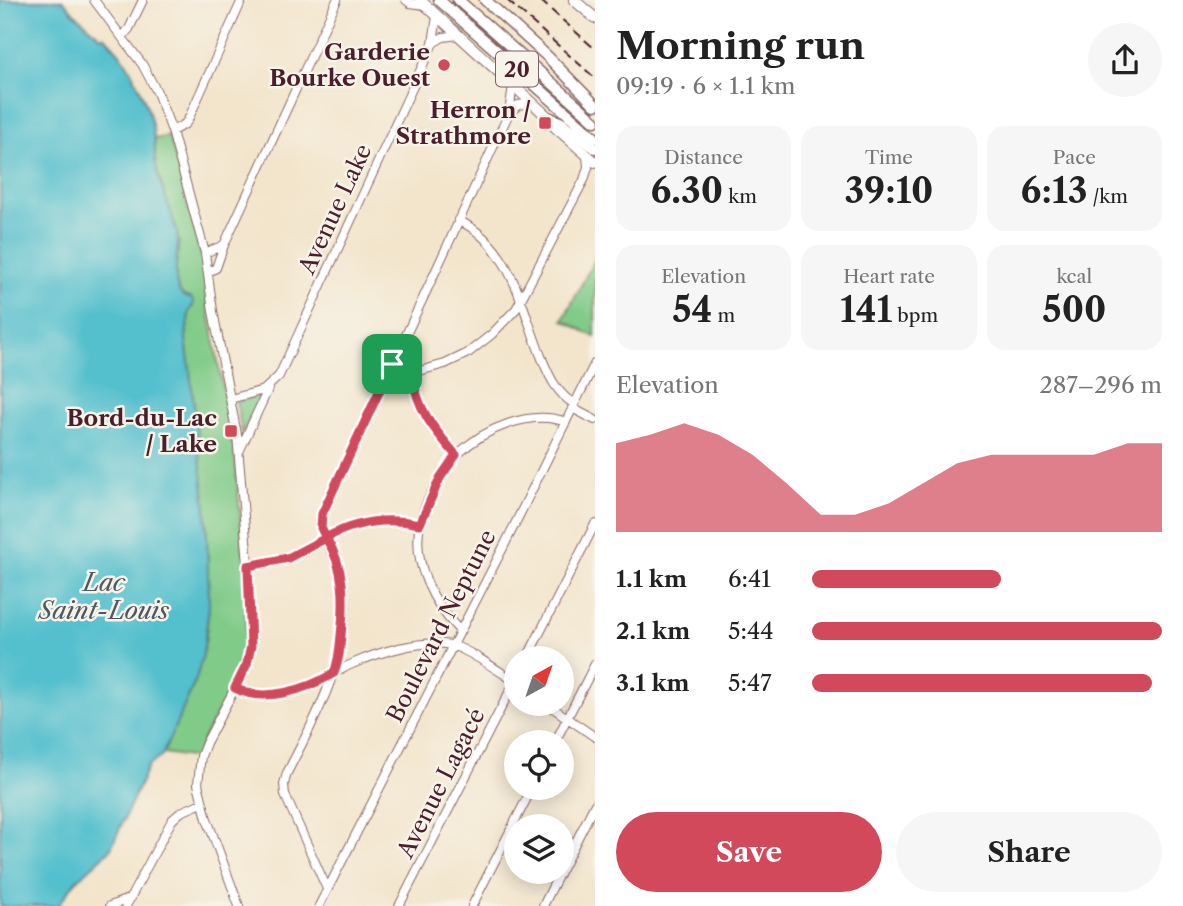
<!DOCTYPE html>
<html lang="en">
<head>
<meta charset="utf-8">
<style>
  body { margin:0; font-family:"Libre Caslon Text",serif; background:#f6f6f6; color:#222; height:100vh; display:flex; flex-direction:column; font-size:26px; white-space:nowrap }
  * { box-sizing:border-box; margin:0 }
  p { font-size:23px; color:#767676 }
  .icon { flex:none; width:38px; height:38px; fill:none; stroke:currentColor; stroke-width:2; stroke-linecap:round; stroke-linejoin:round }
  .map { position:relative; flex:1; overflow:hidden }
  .side { display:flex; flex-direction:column; background:#fff; width:588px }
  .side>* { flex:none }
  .needle { width:46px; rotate:40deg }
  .buttons { position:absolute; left:504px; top:646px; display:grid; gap:14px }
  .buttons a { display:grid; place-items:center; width:70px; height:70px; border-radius:50%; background:#fff; box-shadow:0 4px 18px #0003; font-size:35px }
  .pin { position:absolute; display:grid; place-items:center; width:60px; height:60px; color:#fff; margin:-30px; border-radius:14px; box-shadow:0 4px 10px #0006 }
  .round { display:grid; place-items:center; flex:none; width:74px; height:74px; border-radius:37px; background:#f6f6f6 }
  .summary { display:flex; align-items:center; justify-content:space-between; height:119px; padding:0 21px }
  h1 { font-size:38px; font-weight:800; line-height:52px }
  .metrics { display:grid; grid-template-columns:repeat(3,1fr); gap:10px; height:119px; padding:7px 21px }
  .metrics div { display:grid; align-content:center; border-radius:18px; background:#f6f6f6; text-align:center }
  .metrics b { font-size:35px; font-weight:800 }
  .metrics small { font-size:19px; font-weight:400 }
  .metrics p { font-size:19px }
  .chart { height:196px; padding:14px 21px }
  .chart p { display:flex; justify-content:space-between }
  .chart svg { width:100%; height:126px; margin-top:7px; fill:#d1495b; opacity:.7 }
  .primary-button { display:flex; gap:14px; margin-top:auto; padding:14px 21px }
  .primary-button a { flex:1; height:80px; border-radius:42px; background:#d1495b; color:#fff; font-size:28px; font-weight:800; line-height:80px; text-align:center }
  .primary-button a+a { background:#f6f6f6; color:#222 }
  ul { padding:0 21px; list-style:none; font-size:23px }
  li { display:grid; grid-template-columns:112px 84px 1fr; align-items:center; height:52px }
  li i { height:18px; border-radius:9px; background:#d1495b }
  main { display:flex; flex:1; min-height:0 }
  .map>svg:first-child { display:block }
  .green { fill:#80cb88; stroke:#65755a; stroke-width:2 }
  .water { fill:#54c0cd; stroke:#4f707c; stroke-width:2 }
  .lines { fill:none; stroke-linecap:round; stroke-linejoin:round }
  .minor-casing { stroke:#856463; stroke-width:10 }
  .major-casing { stroke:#856463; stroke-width:12 }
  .highway-casing { stroke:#856463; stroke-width:13 }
  .minor { stroke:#fff; stroke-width:8 }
  .major { stroke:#fff; stroke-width:10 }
  .highway { stroke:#fff; stroke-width:10 }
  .rail { stroke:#4a1f2b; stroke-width:2; stroke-dasharray:10 5; stroke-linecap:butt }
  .route-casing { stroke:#fff; stroke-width:14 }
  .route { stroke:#d1495b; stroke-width:9 }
  .poi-dot { fill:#d1495b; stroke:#f7f3e8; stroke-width:2.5 }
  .labels { text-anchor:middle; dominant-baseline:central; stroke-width:5; stroke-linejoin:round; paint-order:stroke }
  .shield { fill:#f7f3e8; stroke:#7e5f64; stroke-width:2 }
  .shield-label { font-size:21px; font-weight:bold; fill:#4a1f2b }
  .poi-label { font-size:23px; font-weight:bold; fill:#4a1f2b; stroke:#f7f3e8; text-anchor:end }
  .street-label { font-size:23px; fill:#4a1f2b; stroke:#f7f3e8 }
  .water-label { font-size:24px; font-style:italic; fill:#4e5764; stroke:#f7f3e8 }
</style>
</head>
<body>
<main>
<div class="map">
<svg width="595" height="906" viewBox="0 0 595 906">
  <rect width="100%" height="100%" fill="#f7f3e8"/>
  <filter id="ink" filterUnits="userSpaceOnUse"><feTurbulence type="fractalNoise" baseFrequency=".0143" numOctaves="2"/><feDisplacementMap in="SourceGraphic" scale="14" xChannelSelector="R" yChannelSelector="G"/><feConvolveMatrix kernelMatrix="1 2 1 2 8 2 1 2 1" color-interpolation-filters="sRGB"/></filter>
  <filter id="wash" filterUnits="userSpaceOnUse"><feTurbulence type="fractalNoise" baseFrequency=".00686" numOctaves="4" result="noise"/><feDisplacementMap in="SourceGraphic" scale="28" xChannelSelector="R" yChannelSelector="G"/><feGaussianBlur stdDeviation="1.57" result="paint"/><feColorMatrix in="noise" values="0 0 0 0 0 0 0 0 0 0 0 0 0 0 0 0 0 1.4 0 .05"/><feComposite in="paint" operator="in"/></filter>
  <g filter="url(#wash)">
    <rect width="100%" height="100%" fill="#f3e5cc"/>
    <path class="green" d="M169,136l33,122 6,47 21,119 -4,5 2,4 4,-1 2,6 13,139v76l-6,18 -38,70 -5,17 -34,-5 33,-74 9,-37 4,-35 -3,-99 -20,-170 3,-27 4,-5 -2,-8h-7l-7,-11 -2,-11 4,-34 -24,-79v-24z
      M595,259v78l-32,-17z
      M258,396l3,2 -19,35 -6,-31z"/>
    <path class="water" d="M0,0h63l10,12 28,25 3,-2c5,7 12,13 17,20 15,21 27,50 32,74 3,14 0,28 4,42 5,21 15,40 20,61 4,17 -12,65 14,66l3,5 -5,9 -3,26 20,170 3,99 -6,47 -7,25 -34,77 -14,10 -38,84 -35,32 -17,24h-58z"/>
  </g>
  <g filter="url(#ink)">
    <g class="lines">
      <g class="minor-casing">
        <path id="minor" d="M94,0l48,64 15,28 15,39 33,122 8,58 24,124 12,140 2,71 -6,23 -39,74 -5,13 -3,28 9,35 32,87
          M406,0l4,3 15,2
          M122,37l7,-8 14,-29
          M433,43l10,-6 16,-2
          M509,113l9,-8 15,-2
          M172,131l13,-7 3,-4 54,-120
          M458,220c56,27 63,89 85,141 7,17 14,32 31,43
          M205,253l19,-8
          M208,272l8,-4 8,-23 113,-245
          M392,364l20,9
          M412,373l33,-9 23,-11 24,-19 24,-25 68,-129 4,-13 -1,-12
          M412,373c5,37 20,54 44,82
          M230,399l34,-9 15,-14 154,-333 4,-27
          M572,408l23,12
          M239,452l30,-65
          M248,566l40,-8 49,-26 30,-10 24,-2 29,4
          M460,631c-27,-27 -48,-68 -40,-107 4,-20 23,-57 38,-70 26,-25 72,-45 108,-32
          M527,658l68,-134
          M235,688c24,14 60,4 83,-6 12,-5 22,-13 34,-18 27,-12 69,-25 99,-19 17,4 49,27 65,37
          M547,704l48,33
          M555,742l40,-78
          M562,869l33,-65
          M327,889l-42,-94 -1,-11 3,-11c31,-61 65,-118 56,-190 -3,-22 -24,-47 -22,-65l188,-405 4,-28
          M110,906l21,-8
          M126,906l46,-86 9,-8 21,-9
          M319,906l186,-362 90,-181
          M399,906l117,-227
          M472,906l60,-118
          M543,906l17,-34"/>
      </g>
      <g class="major-casing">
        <path id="major" d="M420,0l128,117 7,10 40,35
          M574,0l21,18"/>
      </g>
      <g class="highway-casing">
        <path id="highway" d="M439,0l156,138
          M458,0l137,121
          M485,0l63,57 47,48
          M548,117l12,5 35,26"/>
      </g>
      <use href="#minor" class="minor"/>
      <use href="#major" class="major"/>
      <use href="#highway" class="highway"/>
      <path class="rail" d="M507,0l88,78
        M540,0l55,49"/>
    </g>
  </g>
  <g class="lines" filter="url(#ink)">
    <g class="route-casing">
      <path id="route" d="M392,364l-70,150 -1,14 5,10 -38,20 -40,8 3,80 -4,18 -12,24c29,16 73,1 99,-15 5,-12 6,-25 7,-38 4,-35 4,-67 -15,-97 30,-17 60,-21 94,-14l20,-46 16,-23c-23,-27 -39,-45 -44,-82l-20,-9"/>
    </g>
    <use href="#route" class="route"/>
  </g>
  <g class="poi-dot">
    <circle cx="444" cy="65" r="7"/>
    <rect x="538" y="116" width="14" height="14" rx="3.5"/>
    <rect x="224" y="424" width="14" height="14" rx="3.5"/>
  </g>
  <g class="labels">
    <rect class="shield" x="496" y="51.5" width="42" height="35" rx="5"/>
    <g class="shield-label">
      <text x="517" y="69">20</text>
    </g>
    <g class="poi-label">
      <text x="430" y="52">Garderie<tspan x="430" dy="26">Bourke Ouest</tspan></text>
      <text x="531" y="110">Herron /<tspan x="531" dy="26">Strathmore</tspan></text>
      <text x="217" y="418">Bord-du-Lac<tspan x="217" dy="26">/ Lake</tspan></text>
    </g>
    <g class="street-label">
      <text transform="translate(335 209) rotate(-65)">Avenue Lake</text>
      <text transform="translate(441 626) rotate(-63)">Boulevard Neptune</text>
      <text transform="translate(441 783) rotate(-63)">Avenue Lagacé</text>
    </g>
    <g class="water-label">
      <text x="104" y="582">Lac<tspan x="104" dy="28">Saint-Louis</tspan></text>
    </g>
  </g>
</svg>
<div class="buttons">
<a><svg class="needle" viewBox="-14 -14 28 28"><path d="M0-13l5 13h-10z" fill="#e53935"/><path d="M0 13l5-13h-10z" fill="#767676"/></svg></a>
<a><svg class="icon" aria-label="locate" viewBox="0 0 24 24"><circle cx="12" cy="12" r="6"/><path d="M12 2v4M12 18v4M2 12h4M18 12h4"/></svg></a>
<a><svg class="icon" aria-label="layers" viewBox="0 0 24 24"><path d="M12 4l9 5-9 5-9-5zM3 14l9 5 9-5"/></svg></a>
</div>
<div class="pin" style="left:392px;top:364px;background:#1e9e55"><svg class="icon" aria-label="arrive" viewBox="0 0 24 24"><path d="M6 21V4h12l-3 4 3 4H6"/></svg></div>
</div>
<section class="side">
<div class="summary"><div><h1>Morning run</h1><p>09:19 · 6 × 1.1 km</p></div><a class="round"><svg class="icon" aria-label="share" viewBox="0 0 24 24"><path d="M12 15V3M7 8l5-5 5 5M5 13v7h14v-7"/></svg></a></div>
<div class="metrics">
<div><p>Distance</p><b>6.30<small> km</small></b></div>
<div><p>Time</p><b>39:10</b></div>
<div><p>Pace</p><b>6:13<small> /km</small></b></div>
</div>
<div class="metrics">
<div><p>Elevation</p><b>54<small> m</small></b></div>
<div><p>Heart rate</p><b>141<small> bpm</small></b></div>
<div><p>kcal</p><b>500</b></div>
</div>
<div class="chart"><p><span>Elevation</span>287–296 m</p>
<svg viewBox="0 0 160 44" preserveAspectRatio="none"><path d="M0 44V13L10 10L20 6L30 10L40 17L50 27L60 38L70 38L80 34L90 27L100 20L110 17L120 17L130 17L140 17L150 13L160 13V44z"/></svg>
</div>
<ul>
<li><b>1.1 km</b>6:41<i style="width:54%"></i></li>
<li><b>2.1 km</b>5:44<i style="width:100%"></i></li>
<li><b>3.1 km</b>5:47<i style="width:97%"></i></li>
</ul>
<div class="primary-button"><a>Save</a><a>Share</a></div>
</section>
</main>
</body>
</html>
